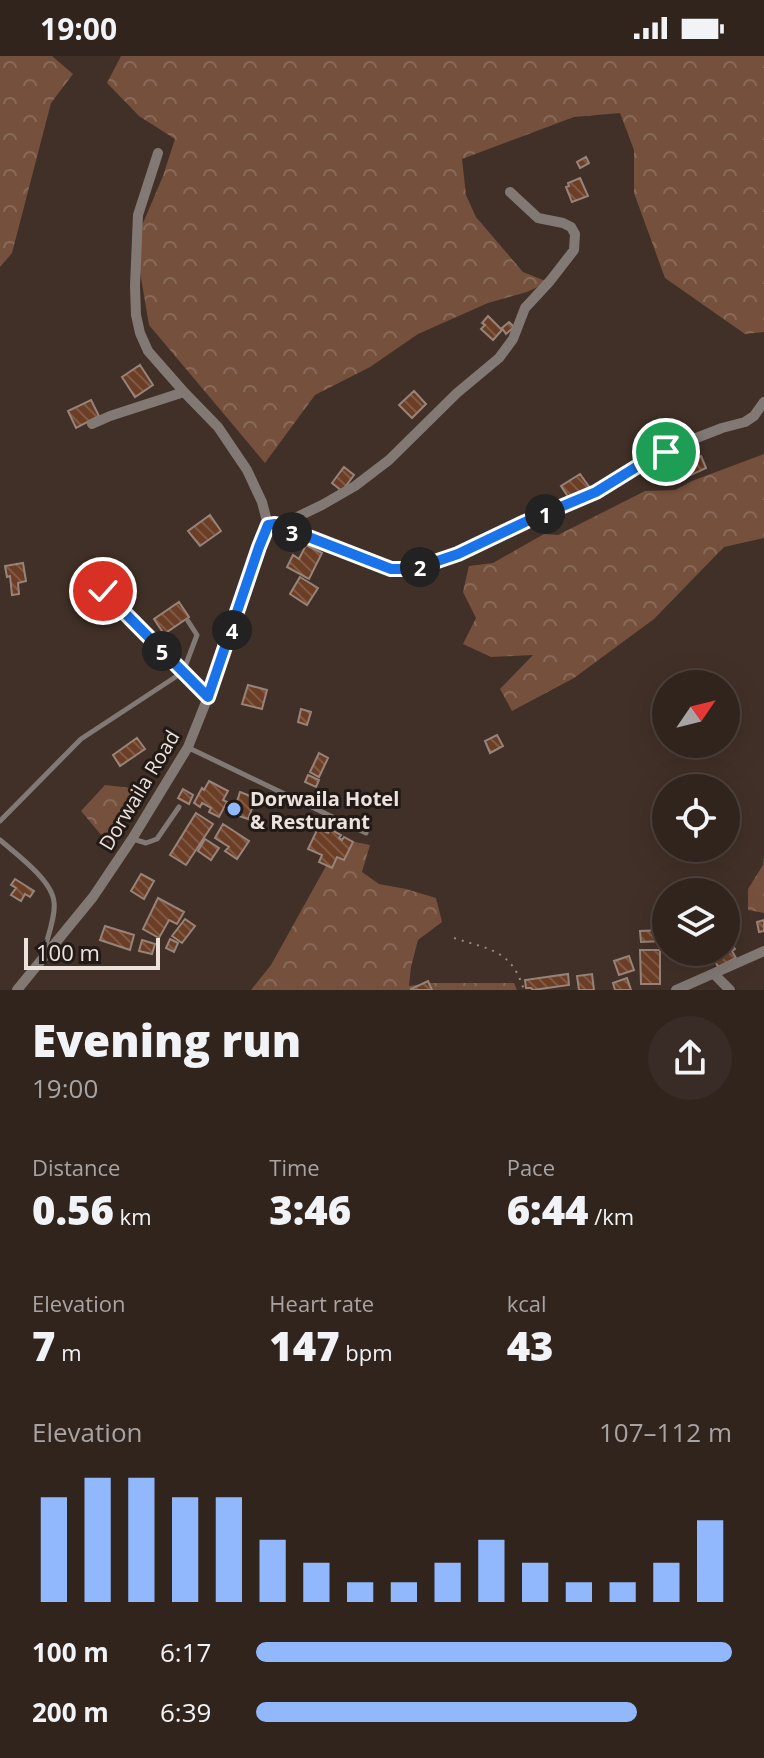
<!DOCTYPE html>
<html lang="en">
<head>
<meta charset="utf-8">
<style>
  body { margin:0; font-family:"Open Sans",sans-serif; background:#392c26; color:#f1f3f6; height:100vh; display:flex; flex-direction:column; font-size:30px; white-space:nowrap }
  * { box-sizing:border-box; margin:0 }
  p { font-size:26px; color:#a8a4a4 }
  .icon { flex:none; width:44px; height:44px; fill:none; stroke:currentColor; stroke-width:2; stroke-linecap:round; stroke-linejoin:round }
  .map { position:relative; height:934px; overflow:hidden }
  .panel { display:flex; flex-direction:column; background:#31241d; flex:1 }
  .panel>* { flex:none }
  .needle { width:52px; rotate:55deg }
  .buttons { position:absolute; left:652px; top:614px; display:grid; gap:16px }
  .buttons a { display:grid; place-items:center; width:88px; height:88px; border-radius:50%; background:#31241d; box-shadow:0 8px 32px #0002,0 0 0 2px #4c413b; font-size:40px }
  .scale { position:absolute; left:24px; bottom:20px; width:136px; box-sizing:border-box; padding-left:8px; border:4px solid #ede2dc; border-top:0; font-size:22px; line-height:28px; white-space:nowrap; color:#ede2dc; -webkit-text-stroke:6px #221a16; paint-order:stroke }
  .pin { position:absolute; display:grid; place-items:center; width:68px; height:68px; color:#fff; margin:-34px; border:4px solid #fff; border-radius:50%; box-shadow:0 2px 8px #0007 }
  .km { position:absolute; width:40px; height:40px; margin:-20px; border-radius:50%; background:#222; color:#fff; font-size:22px; line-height:40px; text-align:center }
  .round { display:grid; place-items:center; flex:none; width:84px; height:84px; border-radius:42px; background:#392c26 }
  .overview { display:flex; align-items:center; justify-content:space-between; height:136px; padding:0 32px }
  h1 { font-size:44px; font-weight:800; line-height:60px }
  .metrics { display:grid; grid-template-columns:repeat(3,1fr); gap:12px; height:136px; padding:8px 32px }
  .metrics div { display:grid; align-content:center }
  .metrics b { font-size:40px; font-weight:800 }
  .metrics small { font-size:22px; font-weight:400 }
  .metrics p { font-size:22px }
  .chart { height:224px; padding:16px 32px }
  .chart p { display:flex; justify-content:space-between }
  .chart svg { width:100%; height:144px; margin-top:8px; stroke:#91b8fd; stroke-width:6 }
  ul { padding:0 32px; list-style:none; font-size:26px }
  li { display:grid; grid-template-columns:128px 96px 1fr; align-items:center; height:60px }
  li i { height:20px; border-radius:10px; background:#91b8fd }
  .status { display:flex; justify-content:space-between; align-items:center; height:56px; padding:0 40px; background:#31241d; direction:ltr }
  .status svg { height:22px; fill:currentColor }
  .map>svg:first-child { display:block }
  .forest { fill:url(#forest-crowns) }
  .building { fill:url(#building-back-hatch); stroke:#978379; stroke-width:2 }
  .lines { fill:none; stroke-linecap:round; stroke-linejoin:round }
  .path { stroke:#978981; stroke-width:2; stroke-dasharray:2 6; stroke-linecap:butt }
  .lane { stroke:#827975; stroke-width:5 }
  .street { stroke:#827975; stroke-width:10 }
  .route-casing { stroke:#fff; stroke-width:16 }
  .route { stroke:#1a73e8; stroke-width:10 }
  .poi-dot { fill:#91b8fd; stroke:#221a16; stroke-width:3 }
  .labels { text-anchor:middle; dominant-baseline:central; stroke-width:6; stroke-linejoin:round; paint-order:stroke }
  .street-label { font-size:20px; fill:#ede2dc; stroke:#221a16 }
  .poi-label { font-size:20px; font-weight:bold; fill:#ede2dc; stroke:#221a16; text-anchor:start }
</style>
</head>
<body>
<div class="status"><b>19:00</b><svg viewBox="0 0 49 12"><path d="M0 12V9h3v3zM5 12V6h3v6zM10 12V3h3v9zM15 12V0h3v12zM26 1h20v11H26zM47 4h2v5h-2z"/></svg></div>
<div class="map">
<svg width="764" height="934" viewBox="0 0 764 934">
  <defs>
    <pattern id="forest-crowns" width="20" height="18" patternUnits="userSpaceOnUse" patternTransform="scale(2)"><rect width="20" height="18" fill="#75503d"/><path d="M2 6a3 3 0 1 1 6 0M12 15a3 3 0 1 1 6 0" fill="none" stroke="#896958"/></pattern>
    <pattern id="building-back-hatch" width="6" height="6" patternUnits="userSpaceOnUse" patternTransform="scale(2)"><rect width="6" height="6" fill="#6b3e25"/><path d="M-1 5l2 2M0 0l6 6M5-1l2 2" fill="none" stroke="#805a44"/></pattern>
  </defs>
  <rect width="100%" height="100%" fill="#413027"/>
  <path class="forest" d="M0,0h52l21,18 -22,29 -39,150 -12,14z
    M121,0h643v276l-19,2 -80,-56 -31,-85v-43l-14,-37 -46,4 -112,42 4,36 10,22 47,55 25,10 -21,10 -39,11 -70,31 -48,33 -55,28 -50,68 -116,-138 -14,-83 28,-66 12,-37 -36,-23 -32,-33z
    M764,398v84l-40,9 -70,72 -80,59 -62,33 -12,-22 33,-34 -42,2 -28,-13 13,-26 -13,-26 6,-26 24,-3 51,-29 14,1 87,-44 30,-1 17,-9z
    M105,729l35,4 -32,54 -27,-32z
    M341,783l29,6 -8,27 17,12 27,5 30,9 6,24 -24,18 -7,27 -2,19 20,-3h85l3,7h-266l20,-25z
    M764,801v56l-16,-3v-21l15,-24z"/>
  <path class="building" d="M586,101l3,6 -9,5 -3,-6z
    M580,122l8,18 -16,6 -6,-15 3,-1 -1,-3z
    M488,260l14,14 -9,10 -12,-11 4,-4 -3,-2z
    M509,266l5,5 -8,7 -4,-6z
    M140,309l13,20 -18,12 -13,-20z
    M414,335l12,13 -14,14 -13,-13z
    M91,344l8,16 -23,12 -8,-17z
    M701,400l5,12 -15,7 -5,-12z
    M344,411l10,8 -12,16 -10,-8z
    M580,418l10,14 -19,13 -10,-15z
    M210,459l11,16 -21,15 -12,-15z
    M306,489l16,8 -13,26 -22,-12 6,-12 6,4z
    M23,507l3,18 -8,2 1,11 -7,1 -2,-19 -3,1 -2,-11z
    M300,521l18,11 -11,17 -17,-11z
    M179,546l10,15 -25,17 -10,-15z
    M248,629l19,5 -5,19 -20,-5z
    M301,653l10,3 -4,13 -9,-3z
    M497,679l6,11 -13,7 -5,-12z
    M137,682l8,11 -25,17 -7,-11z
    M319,697l9,5 -9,19 -9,-5z
    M308,719l11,5 -3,7 -11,-5z
    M209,725l19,10 -5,9 4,2 -8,15 -10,-5 2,-4 -9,-5 -2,4 -6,-4 8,-15 2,2z
    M183,733l10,6 -4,9 -11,-6z
    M240,736l16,6 -8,21 -15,-5z
    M196,757l17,11 -27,41 -16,-10z
    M223,768l26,17 -12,18 -12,-8 4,-4 -14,-9z
    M318,772l10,5 2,-4 11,6 -2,3 3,2 2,-3 9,5 -9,18 -7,-3 -5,11 -13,-6 3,-7 -14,-6z
    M205,783l14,9 -8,12 -13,-9z
    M141,818l13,7 -10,18 -13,-8z
    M15,823l19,12 -4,6 -5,-3 -4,7 -10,-6 5,-7 -5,-3z
    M158,842l26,14 -7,12 -8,-4 -10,18 -16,-9z
    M185,863l10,7 -13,17 -10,-7z
    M764,864v11l-5,1 -2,-10z
    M105,870l29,9 -4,15 -30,-10z
    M663,874l1,11 -23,1 -1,-11z
    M170,883l8,4 -4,9 -8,-4z
    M728,883l7,10 -3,2 4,7 -18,9 -7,-14 15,-1v-12z
    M142,884l13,4 -3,10 -13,-3z
    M640,894h20v34h-19z
    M629,900l5,14 -15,5 -5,-14z
    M568,918l1,11 -36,5 -2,-2h-5l-1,-8z
    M592,918l2,16h-15l-2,-14z
    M627,922l4,12h-16l-2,-7z
    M428,925l4,9h-20l-1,-1z"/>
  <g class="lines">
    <path class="path" d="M454,882c36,12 57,11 70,52"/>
    <path class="lane" d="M103,535l104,105
      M189,692l177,85
      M0,765l81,-82 102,-67 14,-37 -9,-14
      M133,783l13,4 11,-4 22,-32
      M0,784c16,14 52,40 54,62 2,14 -7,36 -10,50"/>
    <path class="street" d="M92,368l18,-8 74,-24
      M275,468l116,45h23l44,-15 67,-32 71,-30 42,-26 48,-24 36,-14 23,-6 9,-6 10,-14
      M274,469l21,-7 27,-13 33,-19 34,-26 68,-67 42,-35 14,-19 12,-31 25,-27 24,-31 1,-16 -4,-7 -8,-4 -25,-5 -28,-26
      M714,918l16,16
      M17,934l76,-93 39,-58 56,-92 20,-50 51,-150 9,-22 -6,-23 -15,-32 -29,-43 -34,-35 -36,-41 -8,-18 -4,-18 -1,-29 3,-71 20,-62
      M676,934l88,-39"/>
  </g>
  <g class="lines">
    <g class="route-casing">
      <path id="route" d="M103,535l105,106 51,-150 9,-22 7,-1 116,45h23l44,-15 67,-32 71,-30 42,-26 28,-14"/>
    </g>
    <use href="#route" class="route"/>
  </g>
  <circle class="poi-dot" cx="234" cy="753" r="8"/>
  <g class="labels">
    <g class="street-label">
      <text transform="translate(139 734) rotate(-59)">Dorwaila Road</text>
    </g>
    <g class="poi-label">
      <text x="250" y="742">Dorwaila Hotel<tspan x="250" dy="23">&amp; Resturant</tspan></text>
    </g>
  </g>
</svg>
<div class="buttons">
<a><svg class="needle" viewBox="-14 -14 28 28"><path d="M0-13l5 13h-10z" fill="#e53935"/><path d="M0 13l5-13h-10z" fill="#a8a4a4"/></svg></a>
<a><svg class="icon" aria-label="locate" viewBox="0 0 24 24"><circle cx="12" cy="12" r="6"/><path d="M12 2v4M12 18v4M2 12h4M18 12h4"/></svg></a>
<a><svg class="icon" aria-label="layers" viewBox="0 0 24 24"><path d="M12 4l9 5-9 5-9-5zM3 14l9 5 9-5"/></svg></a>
</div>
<div class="scale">100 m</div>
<div class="pin" style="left:666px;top:396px;background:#1e9e55"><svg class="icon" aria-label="arrive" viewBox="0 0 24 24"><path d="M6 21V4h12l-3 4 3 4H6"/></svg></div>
<div class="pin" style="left:103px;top:535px;background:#d93025"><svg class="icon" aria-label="check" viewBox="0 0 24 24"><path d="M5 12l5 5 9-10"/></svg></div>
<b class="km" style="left:545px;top:458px">1</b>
<b class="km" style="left:420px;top:511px">2</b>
<b class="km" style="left:292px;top:476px">3</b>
<b class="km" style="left:232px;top:574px">4</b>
<b class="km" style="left:162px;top:595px">5</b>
</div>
<section class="panel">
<div class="overview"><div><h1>Evening run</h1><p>19:00</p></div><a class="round"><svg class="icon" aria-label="share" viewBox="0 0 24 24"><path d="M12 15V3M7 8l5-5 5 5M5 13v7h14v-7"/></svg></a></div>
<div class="metrics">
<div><p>Distance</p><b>0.56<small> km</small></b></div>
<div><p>Time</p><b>3:46</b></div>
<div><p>Pace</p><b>6:44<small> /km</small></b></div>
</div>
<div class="metrics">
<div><p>Elevation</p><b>7<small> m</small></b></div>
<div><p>Heart rate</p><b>147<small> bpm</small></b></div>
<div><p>kcal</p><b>43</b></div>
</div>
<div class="chart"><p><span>Elevation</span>107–112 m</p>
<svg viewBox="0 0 160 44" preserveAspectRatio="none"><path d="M5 44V12M15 44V6M25 44V6M35 44V12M45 44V12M55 44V25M65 44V32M75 44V38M85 44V38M95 44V32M105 44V25M115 44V32M125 44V38M135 44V38M145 44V32M155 44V19"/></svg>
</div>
<ul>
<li><b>100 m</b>6:17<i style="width:100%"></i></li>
<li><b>200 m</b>6:39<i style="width:80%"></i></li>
</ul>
</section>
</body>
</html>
